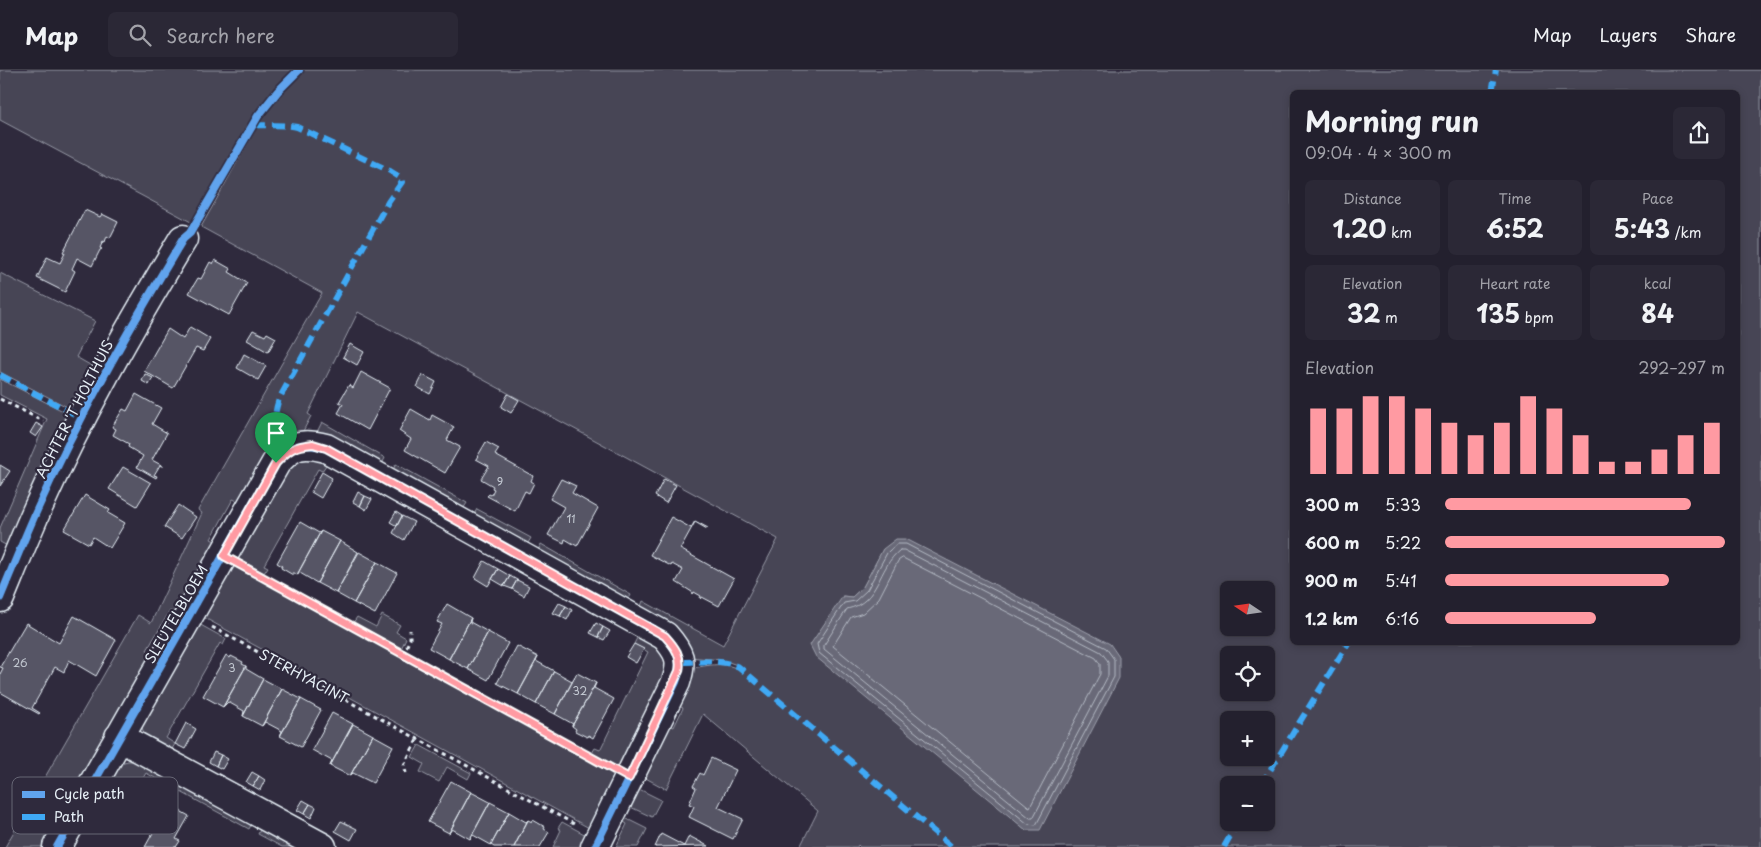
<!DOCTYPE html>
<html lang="en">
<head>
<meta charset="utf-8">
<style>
  body { margin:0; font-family:"Playpen Sans",sans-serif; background:#2b2836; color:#f1f3f6; height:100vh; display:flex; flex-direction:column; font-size:19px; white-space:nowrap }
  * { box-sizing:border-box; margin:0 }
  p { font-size:16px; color:#a3a3aa }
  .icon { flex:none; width:28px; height:28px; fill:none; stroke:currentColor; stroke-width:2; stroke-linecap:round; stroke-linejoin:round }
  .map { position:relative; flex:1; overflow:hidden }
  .sheet { position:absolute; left:1290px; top:20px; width:450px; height:555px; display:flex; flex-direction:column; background:#23202e; border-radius:8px; box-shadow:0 2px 8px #0003,0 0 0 1px #403e4a }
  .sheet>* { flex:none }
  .needle { width:32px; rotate:283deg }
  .tools { position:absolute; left:1220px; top:511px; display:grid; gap:10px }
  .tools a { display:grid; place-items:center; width:55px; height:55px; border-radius:8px; background:#23202e; box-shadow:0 2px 8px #0003,0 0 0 1px #403e4a; font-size:25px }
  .pin { position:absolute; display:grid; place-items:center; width:42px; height:42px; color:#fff; margin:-51px -21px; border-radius:50% 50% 50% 0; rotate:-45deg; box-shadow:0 0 5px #0007 }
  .pin .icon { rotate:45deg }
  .round { display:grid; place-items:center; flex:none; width:52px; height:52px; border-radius:8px; background:#2b2836 }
  .overview { display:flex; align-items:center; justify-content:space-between; height:85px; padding:0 15px }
  h1 { font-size:28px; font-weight:700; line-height:38px }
  .stats { display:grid; grid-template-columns:repeat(3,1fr); gap:8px; height:85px; padding:5px 15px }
  .stats div { display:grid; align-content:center; border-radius:8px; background:#2b2836; text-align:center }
  .stats b { font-size:25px; font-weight:700 }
  .stats small { font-size:14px; font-weight:400 }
  .stats p { font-size:14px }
  .chart { height:140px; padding:10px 15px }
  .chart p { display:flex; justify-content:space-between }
  .chart svg { width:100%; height:90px; margin-top:5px; stroke:#ff9aa2; stroke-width:6 }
  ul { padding:0 15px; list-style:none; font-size:16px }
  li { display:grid; grid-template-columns:80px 60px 1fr; align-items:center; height:38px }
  li i { height:12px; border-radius:6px; background:#ff9aa2 }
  header { display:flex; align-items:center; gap:30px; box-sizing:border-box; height:70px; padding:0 25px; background:#23202e; border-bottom:1px solid #403e4a }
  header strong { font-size:24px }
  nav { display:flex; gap:28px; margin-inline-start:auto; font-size:18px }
  .search { width:350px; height:45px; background:#2b2836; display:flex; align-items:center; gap:12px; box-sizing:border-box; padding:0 18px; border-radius:8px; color:#a3a3aa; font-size:19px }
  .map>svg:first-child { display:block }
  .green { fill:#464455; stroke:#979aa6; fill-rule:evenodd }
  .water { fill:#696978; stroke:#9c9fab }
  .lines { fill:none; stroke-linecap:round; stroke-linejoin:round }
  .shore { stroke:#b5bbc5; stroke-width:1 }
  .building { fill:#575565; stroke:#e8f1f8 }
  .street-casing { stroke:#e8f1f8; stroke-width:31 }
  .path { stroke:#e8f1f8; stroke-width:3; stroke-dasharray:4 4; stroke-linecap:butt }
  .street { stroke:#2f2a3d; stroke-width:28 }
  .quiet { stroke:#3fa9f5; stroke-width:6; stroke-dasharray:12 6; stroke-linecap:butt }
  .cycleway-casing { stroke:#2f2a3d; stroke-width:11 }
  .cycleway { stroke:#60a3ed; stroke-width:8 }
  .route-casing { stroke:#fff; stroke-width:10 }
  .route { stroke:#ff9aa2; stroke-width:6 }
  .labels { text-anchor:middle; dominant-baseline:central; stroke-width:4.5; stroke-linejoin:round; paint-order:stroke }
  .number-label { font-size:11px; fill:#c4cad3 }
  .street-label { font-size:14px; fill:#e8f1f8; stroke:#2f2a3d }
  .key { fill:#2f2a3d; stroke:#666675; stroke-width:1 }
  .key-label { font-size:14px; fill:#e8f1f8 }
</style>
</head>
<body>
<header>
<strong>Map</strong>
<div class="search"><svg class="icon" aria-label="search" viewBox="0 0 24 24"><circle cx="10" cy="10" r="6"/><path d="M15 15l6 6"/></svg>Search here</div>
<nav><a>Map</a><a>Layers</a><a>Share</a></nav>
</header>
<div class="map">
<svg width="1761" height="777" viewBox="0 0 1761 777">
  <rect width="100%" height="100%" fill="#2f2a3d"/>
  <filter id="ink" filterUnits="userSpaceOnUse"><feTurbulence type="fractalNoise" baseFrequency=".02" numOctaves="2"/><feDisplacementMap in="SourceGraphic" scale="10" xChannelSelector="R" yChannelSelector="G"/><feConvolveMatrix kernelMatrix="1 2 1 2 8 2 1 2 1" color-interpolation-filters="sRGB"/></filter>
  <g filter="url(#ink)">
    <path class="green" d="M0,0h292l-17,18 -20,27 -64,107 -191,-102z
      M303,0h1458v777h-901l-2,-2 -1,2h-57l18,-36 -115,-97 -37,75 -26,-14 26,-51 8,3 9,-19 -8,-4 13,-35c17,-3 34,-8 50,0l2,-3 -17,-6 -35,-3 -49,-46 4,-10 80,44 55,-106 -420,-227 -50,102 3,2 -9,17 -60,70 -9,-4 -22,40 8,4 -41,72 -8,-4 -23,39 8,5 -73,130 -9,-4 -23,39 9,6 -13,21h-41l133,-232 13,8 51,-110 -4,-3 124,-217 -121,-66 61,-109 18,-24zM1292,22h446v550h-446zM883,479l143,281 -30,-26 -154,-208 10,1 11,-10zM1229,520h37v38h-37zM1229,585h37v37h-37zM1229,650h37v38h-37zM1229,715h37v37h-37z
      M0,203l95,48 -19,36 21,12 -22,42 -75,-39z
      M0,309l73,37 -62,132 -11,-6v-14l47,-109 -47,-24z
      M322,352l63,36 -5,10 -64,-34z
      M305,385l23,7 -6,9 -4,-2 -54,96 4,2 -4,6 -29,-16 53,-92z
      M396,394l71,39 -6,9 -70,-39z
      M477,439l54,29 -6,10 -53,-30z
      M541,474l90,51 -5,9 -90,-50z
      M231,494l386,212 -26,53 -390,-213z
      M382,545l18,10 -4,7 10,6 -5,11 -48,-26 4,-6 19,10z
      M197,553l29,16 -3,6 -3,-2 -54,95 9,6 -6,10 -23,-15 -5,-14z
      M639,564l20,11 10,21 -48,103 -29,-16 3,-5 5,2 48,-98 -14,-8z
      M419,675l52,28 -3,6 -21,-12 -8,15 -19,-10 4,-8 -12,-7z
      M128,691h7l117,62 -3,6 -103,-56 -27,46 -25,-14 26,-42z
      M635,717l26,13 -9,17 -26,-12z
      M621,746l26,13 -9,18h-22l11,-23 -8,-5z
      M562,752l26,14 -5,11h-30l8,-17 -3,-2z
      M261,758l36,19h-15l-24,-13z"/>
    <path class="water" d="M896,469h10l204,105 9,13v21l-79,152h-14l-210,-173 -6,-12 33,-49 9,1 11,-10 20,-38z"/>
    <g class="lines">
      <path class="shore" d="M897,474h9l200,104 8,11v18l-78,148 -8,-1 -209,-171 -2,-9 27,-41 11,-2 12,-11 20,-37z
        M900,480h4l197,102 7,9v15l-75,142h-3l-206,-169v-4l23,-36c33,-7 30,-41 53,-59z
        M903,488l193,100 4,6v10l-70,133 -2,-1 -195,-160 18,-29 12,-4 16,-15 19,-37z"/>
    </g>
    <path class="building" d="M85,140l15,7 2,-3 16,8 -8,16 -3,-2 -2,6 -2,-1 -3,7 2,1 -2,1 -8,16 -15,-8 -5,11 3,2 -10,21 -28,-14 10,-21 13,6 5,-10 -2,-1z
      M215,190l16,9 -2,3 18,11 -18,32 -40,-22 9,-15 3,1 9,-17 3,2z
      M190,257l20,12 -7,12 -7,-3 -23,40 -29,-17 24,-42 15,10z
      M253,260l12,6 2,-3 9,5 -8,14 -21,-12z
      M350,274l14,8 -7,13 -14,-8z
      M244,284l22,12 -8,14 -21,-12z
      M361,302l29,16 -22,42 -30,-17 5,-9 -4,-2 10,-17 4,3z
      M145,304l8,4 -4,7 -7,-4z
      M423,305l13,7 -6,12 -13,-7z
      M136,324l25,14 -9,16 15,9 -15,27 11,6v1l-3,-2 -6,10 3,1 -1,2 -19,-11 6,-11 -15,-9 1,-3 -16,-9 3,-6 -4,-2 11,-18 4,2z
      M508,324l11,6 -8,13 -10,-6z
      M411,339l19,11 2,-5 22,12 -7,13 13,7 -15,26 -40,-23 6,-11 -12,-8z
      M36,353l7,4 -7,10 -6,-4z
      M486,372l13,7 -4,6 38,21 -2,5 3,2 -5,10 -4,-2 -10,20 -28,-15 2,-2 2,1 3,-6 -2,-1 1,-2 -12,-7 8,-13 -13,-7z
      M0,395l10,6 -10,15z
      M123,397l28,16 -14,23 -28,-17z
      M322,402l10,6 -11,20 -10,-6z
      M561,409l15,7 -4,7 26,15 -21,38 -12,-7 -1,4 -16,-8 16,-28 -14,-8z
      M664,409l12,6 -10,18 -11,-7z
      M358,422l7,4 -5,10 -7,-4z
      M85,425l25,15 -2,3 17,10 -15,25 -17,-11 -4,7 -25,-14z
      M365,426l7,3 -6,11 -6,-4z
      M178,435l18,12 -14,21 -18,-11z
      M396,442l6,4 -5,10 -7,-4z
      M402,446l12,6 -10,18 -11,-7z
      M671,447l20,11 4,-7 13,7 -1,1 -12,-7 -15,27 54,30 -15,27 -17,-9 -1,2 -1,-1 1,-2 -7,-4 -1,2 -1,-2 -16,-10 7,-12 -11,-6 -1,2 -21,-11z
      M300,452l19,11 2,-2 -24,44 -4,-3v3l-12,-7 1,-2 -5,-3z
      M321,461l19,10 -23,42 -17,-10 -3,2z
      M340,471l18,11 -22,41 -19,-10z
      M359,482l18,10 -23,41 -18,-10z
      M484,491l14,8 -10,17 -13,-8z
      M377,492l20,11 -22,41 -21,-11z
      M498,499l12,7 -6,10 -12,-7z
      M510,506l7,4 -5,9 -8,-3z
      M517,510l12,6 -5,10 -12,-7z
      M559,533l7,3 -6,10 -7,-3z
      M447,534l24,14 -22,41 -20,-11 13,-24 -5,-2z
      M566,536l6,4 -5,10 -7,-4z
      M74,546l42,24 -20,36 -27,-16 -5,12 -9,-5 -23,41 8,5 -1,1 -39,-22v-18l3,-6 -3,-1 26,-44 33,20z
      M471,548l-1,4 18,10 -20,37 -19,-10z
      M596,553l7,4 -5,10 -8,-4z
      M603,557l7,4 -6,9 -6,-3z
      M488,562l20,11 -20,37 -20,-11z
      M634,574l10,5 -8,14 -10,-6z
      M517,576l21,11 -20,37 -21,-11z
      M226,585l4,3 1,-2 12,6 -1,2 4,2 -23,41 -20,-11z
      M538,587l-2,4 18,10 -18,33 -18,-10z
      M246,596v3l17,10 -20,37 1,-5 -16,-9 -5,5z
      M554,601l18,10 5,-8 -22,41 -19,-10z
      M577,603l19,10 -24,43 1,-2 -18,-10z
      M263,609l19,10 -20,37 -19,-10z
      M596,613l-2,5 20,11 -21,39 -5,-3 -1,2 -12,-6 1,-2 -4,-3z
      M282,619l19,10 -21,37 2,-5 -17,-9 -3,4z
      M301,629l20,11 -20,37 -21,-11z
      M332,643l21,11 -23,42 2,-5 -20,-11z
      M186,653l10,6 -11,20 -10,-5z
      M353,654l20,11 -23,41 -20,-10z
      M373,665l20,11 -20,37 -20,-10 -3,3z
      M214,682l7,3 -5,11 -7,-4z
      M221,685l7,4 -6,10 -6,-3z
      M711,688l25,12 -18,37 25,12 -10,20 -44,-22 5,-11 -5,-2 7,-16 -3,-2 7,-13 3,2z
      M252,702l7,4 -6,10 -7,-4z
      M259,706l6,4 -5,10 -7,-4z
      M451,711l20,11 -22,41 -21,-11z
      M471,722l19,10 -20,37 -18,-10 -3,4z
      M152,725l37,21 -13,23 4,2 -4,6h-31l10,-18 -17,-10 3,-5 -4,-2 8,-14 4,2z
      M303,730l7,4 -6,10 -7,-4z
      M490,732l19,10 -18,33 -18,-10 -3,4z
      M310,734l6,3 -5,11 -7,-4z
      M509,742l17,10 2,-2 -14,27h-20l-3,-2z
      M528,750l4,2 1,-2 12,7 -1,2 5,3 -9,15h-26z
      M341,751l16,8 -6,11 -16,-9z
      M661,764l23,12 5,-10 19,10 -53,1z"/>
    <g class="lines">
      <g class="street-casing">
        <path id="street" d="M0,528c12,-29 24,-59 37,-88 42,-94 93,-183 146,-271
          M119,667l203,110
          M57,777l219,-384c17,-19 26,-21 50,-15l339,188c15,17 18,25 11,46l-81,165"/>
      </g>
      <path class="path" d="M0,329l43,22
        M247,498l358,197
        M212,557l364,198
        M403,584l7,-15v-9
        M406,703l-2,-8 14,-27"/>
      <use href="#street" class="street"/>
      <path class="quiet" d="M1492,22l4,-22
        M254,55c14,1 29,-1 43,2l93,44 11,7 1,4 -14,20 -109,197c-8,23 -2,31 8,52
        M0,305l82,43
        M681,592c19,0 41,-3 58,5l213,180
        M1261,715l88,-143
        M1224,777l14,-25"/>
      <g class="cycleway-casing">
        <path id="cycleway" d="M0,528c12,-29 24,-59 37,-88 42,-94 93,-183 146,-271l7,-6 68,-117 20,-25 21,-21
          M57,777l219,-384c17,-19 26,-21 50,-15l339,188c15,17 18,25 11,46l-81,165"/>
      </g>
      <use href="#cycleway" class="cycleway"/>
    </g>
  </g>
  <g class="lines" filter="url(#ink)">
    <g class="route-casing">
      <path id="route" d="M313,374l13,4 339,188c10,11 17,20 14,35l-50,107 -405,-222 52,-93c13,-14 18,-17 37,-19z"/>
    </g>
    <use href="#route" class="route"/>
  </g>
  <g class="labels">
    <g class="number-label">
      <text x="500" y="411">9</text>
      <text x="571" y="448">11</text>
      <text x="20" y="592">26</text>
      <text x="232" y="597">3</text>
      <text x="580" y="620">32</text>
    </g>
    <g class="street-label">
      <text transform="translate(74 339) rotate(-63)">ACHTER 'T HOLTHUIS</text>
      <text transform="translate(176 544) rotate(-60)">SLEUTELBLOEM</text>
      <text transform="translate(304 606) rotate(28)">STERHYACINT</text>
    </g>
  </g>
  <rect x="12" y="707" width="166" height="57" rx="8" class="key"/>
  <rect x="22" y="721" width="23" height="7" fill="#60a3ed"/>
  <rect x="22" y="744" width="23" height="6" fill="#3fa9f5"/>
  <g class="key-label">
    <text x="54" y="729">Cycle path</text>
    <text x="54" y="752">Path</text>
  </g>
</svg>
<div class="tools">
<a><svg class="needle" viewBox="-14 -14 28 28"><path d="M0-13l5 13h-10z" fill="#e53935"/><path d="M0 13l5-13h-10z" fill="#a3a3aa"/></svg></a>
<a><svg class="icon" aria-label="locate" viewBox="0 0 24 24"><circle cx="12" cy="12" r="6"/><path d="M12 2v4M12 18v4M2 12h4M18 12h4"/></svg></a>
<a>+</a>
<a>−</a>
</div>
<div class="pin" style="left:276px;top:393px;background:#1e9e55"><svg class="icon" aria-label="arrive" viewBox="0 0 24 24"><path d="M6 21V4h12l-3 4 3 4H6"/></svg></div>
<section class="sheet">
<div class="overview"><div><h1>Morning run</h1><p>09:04 · 4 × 300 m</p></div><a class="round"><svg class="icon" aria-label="share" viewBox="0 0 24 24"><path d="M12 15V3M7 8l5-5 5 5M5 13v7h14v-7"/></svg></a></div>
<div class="stats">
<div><p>Distance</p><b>1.20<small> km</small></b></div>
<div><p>Time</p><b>6:52</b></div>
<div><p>Pace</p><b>5:43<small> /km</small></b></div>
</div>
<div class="stats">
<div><p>Elevation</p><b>32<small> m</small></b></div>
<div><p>Heart rate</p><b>135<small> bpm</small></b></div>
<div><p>kcal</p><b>84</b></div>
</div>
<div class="chart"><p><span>Elevation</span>292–297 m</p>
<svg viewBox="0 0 160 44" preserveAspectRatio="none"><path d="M5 44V12M15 44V12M25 44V6M35 44V6M45 44V12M55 44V19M65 44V25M75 44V19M85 44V6M95 44V12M105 44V25M115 44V38M125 44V38M135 44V32M145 44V25M155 44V19"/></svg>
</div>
<ul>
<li><b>300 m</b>5:33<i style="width:88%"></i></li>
<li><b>600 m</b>5:22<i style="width:100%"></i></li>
<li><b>900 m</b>5:41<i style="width:80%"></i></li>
<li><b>1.2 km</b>6:16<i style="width:54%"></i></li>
</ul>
</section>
</div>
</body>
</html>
